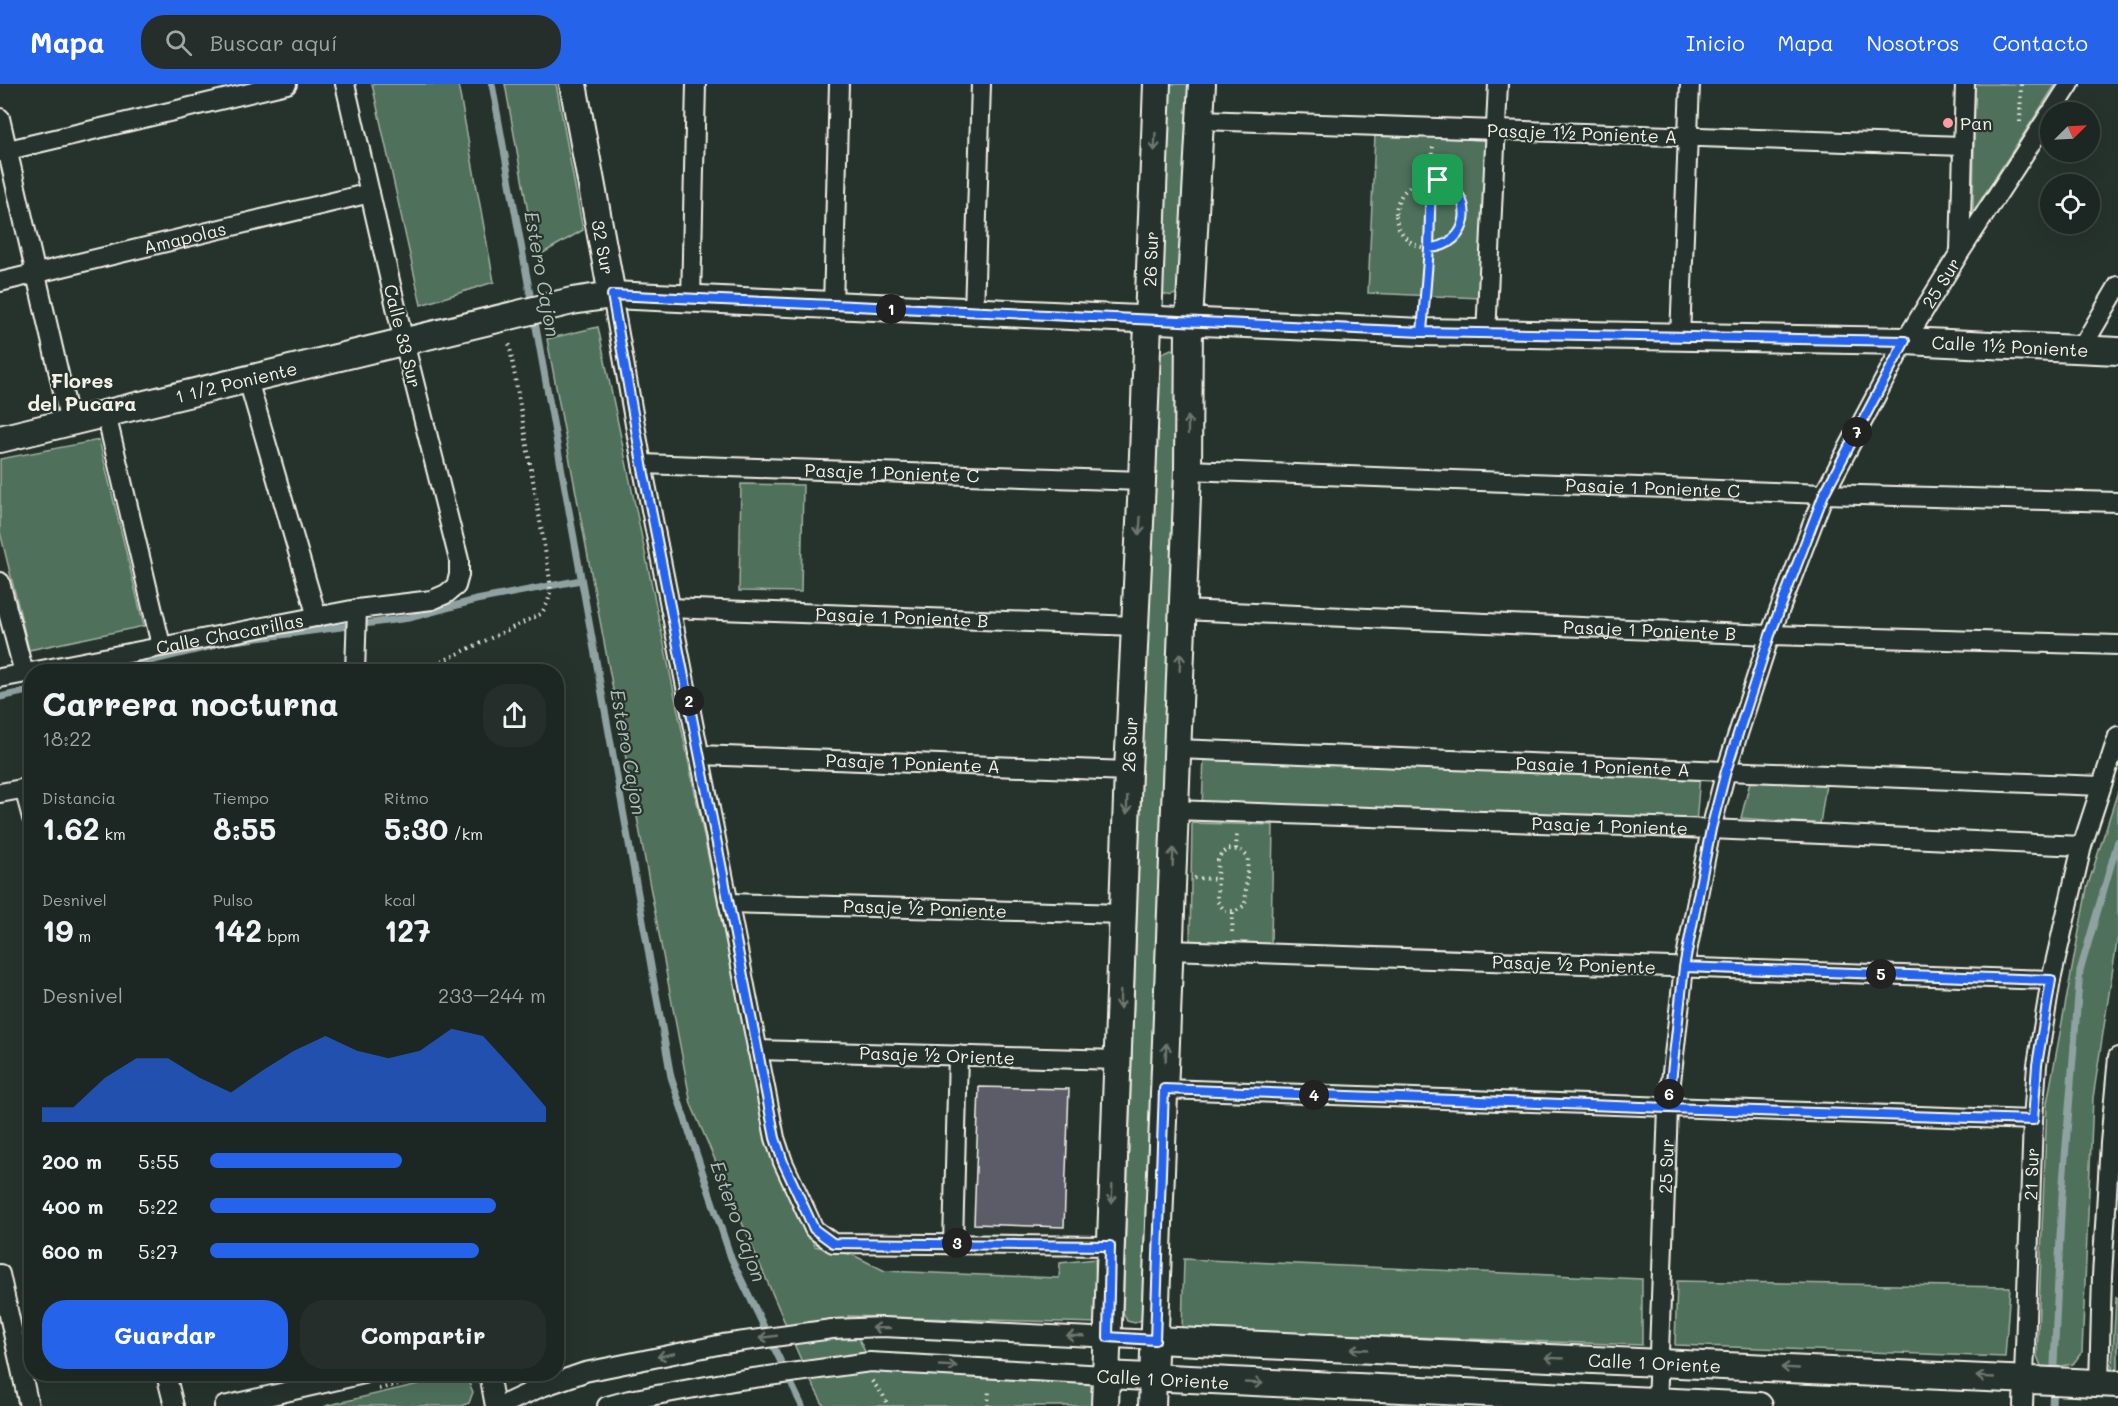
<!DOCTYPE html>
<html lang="es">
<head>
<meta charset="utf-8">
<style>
  body { margin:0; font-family:Mali,sans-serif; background:#252e2a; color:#f1f3f6; height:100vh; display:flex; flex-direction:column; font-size:22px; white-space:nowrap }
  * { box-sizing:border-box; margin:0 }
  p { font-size:20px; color:#a0a5a5 }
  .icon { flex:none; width:33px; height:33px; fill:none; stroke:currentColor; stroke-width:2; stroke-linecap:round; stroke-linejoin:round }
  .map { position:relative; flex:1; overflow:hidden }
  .sheet { position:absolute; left:24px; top:580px; width:540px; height:717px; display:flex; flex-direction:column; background:#1c2622; border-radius:24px; box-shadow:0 6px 24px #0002,0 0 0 2px #3a4340 }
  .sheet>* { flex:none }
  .needle { width:39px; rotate:66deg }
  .buttons { position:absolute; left:2040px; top:18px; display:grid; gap:12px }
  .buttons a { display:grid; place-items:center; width:60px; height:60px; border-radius:50%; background:#1c2622; box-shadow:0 6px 24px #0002,0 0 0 2px #3a4340; font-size:30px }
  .pin { position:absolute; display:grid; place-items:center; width:51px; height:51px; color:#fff; margin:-26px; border-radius:12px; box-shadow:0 3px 9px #0006 }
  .km { position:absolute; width:30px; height:30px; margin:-15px; border-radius:50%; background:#222; color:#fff; font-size:16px; line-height:30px; text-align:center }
  .round { display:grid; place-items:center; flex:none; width:63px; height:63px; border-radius:24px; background:#252e2a }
  .headline { display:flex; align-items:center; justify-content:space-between; height:102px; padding:0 18px }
  h1 { font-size:33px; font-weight:800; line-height:45px }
  .figures { display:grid; grid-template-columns:repeat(3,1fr); gap:9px; height:102px; padding:6px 18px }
  .figures div { display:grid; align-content:center }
  .figures b { font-size:30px; font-weight:800 }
  .figures small { font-size:16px; font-weight:400 }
  .figures p { font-size:16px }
  .chart { height:168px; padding:12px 18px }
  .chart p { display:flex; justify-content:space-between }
  .chart svg { width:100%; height:108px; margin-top:6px; fill:#2563eb; opacity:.7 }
  .button { display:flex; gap:12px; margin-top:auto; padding:12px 18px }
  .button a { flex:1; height:69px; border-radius:24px; background:#2563eb; color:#fff; font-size:24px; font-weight:800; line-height:69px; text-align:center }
  .button a+a { background:#252e2a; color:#f1f3f6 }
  ul { padding:0 18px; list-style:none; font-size:20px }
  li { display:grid; grid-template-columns:96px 72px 1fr; align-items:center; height:45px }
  li i { height:15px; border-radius:8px; background:#2563eb }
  header { display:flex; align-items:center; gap:36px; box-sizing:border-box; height:84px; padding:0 30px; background:#2563eb; color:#fff }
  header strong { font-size:28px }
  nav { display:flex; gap:33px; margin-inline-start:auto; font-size:21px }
  .search { width:420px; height:54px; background:#252e2a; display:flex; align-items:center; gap:15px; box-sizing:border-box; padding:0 21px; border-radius:24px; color:#a0a5a5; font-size:22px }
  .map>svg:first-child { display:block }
  .green { fill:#4f715c; stroke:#a2b1a2; stroke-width:1.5 }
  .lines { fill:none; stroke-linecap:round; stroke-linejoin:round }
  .stream { stroke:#8fa2a1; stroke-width:7 }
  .building { fill:#5c5b67; stroke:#f4f1e8; stroke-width:1.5 }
  .street-casing { stroke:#f4f1e8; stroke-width:22 }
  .secondary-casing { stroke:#f4f1e8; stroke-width:30 }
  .path { stroke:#f4f1e8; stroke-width:4; stroke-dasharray:1.5 4.5; stroke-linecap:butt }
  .street { stroke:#26332d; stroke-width:18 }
  .secondary { stroke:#26332d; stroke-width:26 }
  .oneway { stroke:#6e766e }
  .route-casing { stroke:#fff; stroke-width:12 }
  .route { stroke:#2563eb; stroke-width:8 }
  .poi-dot { fill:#ff9aa2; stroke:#26332d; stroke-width:2 }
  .labels { text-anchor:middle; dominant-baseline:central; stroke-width:4.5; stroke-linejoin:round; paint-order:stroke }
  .poi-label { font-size:18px; fill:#f4f1e8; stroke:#26332d; text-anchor:start }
  .street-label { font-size:18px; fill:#f4f1e8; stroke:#26332d }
  .water-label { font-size:20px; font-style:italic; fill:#b0bdb8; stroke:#26332d }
  .neighbourhood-label { font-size:20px; font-weight:bold; fill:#f4f1e8; stroke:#26332d }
</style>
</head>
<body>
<header>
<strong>Mapa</strong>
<div class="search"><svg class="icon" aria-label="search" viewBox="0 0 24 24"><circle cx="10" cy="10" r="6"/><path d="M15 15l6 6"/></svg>Buscar aquí</div>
<nav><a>Inicio</a><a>Mapa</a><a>Nosotros</a><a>Contacto</a></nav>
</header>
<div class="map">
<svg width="2118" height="1322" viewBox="0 0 2118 1322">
  <rect width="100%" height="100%" fill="#26332d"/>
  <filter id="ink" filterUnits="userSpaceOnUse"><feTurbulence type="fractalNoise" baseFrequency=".0167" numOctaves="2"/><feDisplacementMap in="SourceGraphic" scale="12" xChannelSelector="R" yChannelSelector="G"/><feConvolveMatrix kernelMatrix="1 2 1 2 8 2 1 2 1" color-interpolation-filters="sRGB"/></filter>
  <g filter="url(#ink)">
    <path class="green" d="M372,0h86l36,198 -73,23z
      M505,0h51l27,146 -47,27z
      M1165,0h24l-7,203c-5,9 -13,11 -21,5z
      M1975,0h81l-83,128z
      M1375,51l111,5 -6,158 -112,-5z
      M598,243l172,826 45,93 38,9 32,16 174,7 1,-15 35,-4 3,64 -250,-7 22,46 80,14 39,1 121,9v20h-286l-17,-32 -116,-270 -144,-765z
      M1171,265l6,3 4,7 -36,959 -10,5 -8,-2 -4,-9 33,-947 4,-11z
      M99,356l45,186 -115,24 -29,-118v-73z
      M741,400l62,1 -2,107 -62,-1z
      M1204,674l496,18 -4,47 -494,-16z
      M1750,698l76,2 -6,40 -79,-6z
      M2118,707v144l-25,163 -11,254 -9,12 -31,5 -5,-13 10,-253 40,-215z
      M1192,739l81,2 -2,119 -81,-2z
      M1184,1175l458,20v66l-460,-16z
      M1677,1197l333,6 -5,70 -330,-12z
      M2116,1213l2,1v71h-6z
      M461,1290h4l8,18 -4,11 -8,3h-136z"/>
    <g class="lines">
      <path class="stream" d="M492,0l40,221
        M534,232l137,761 60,181 71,148
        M235,557l174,-23 67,-18 105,-20
        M104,588l108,-26
        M0,613l32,-7
        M2052,1322l10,-211 18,-224 38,-130"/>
    </g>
    <path class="building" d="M979,1003l90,2 -5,138 -90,-3z"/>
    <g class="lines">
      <g class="street-casing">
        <g id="street">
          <path d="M2052,28l18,-28"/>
          <path d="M0,34l70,304"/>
          <path d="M1201,36l762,26"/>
          <path d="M0,68l287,-68"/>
          <path d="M1960,166l5,-166"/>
          <path id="s1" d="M0,198l370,-89"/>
          <path d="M612,211l30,169 133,674 8,24 31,67 19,14 277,3"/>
          <path d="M691,215l5,-215"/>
          <path d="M833,222l6,-222"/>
          <path d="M974,229l7,-229"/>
          <path d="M1486,251l12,-251"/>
          <path d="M1680,253l10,-253"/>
          <path d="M2081,265l37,-63"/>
          <path d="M248,296l69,237"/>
          <path d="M106,330l55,231"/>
          <path id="s2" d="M642,380l500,17"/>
          <path id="s3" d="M1188,386l636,24 294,8"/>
          <path d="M0,498l24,91"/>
          <path id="s4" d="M670,524l465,18"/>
          <path id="s5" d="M1182,526l588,25 348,10"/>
          <path d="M355,588l2,-63"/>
          <path id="s6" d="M0,594l357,-69 75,-9 14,-6 10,-8 3,-11v-15l-55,-218 -59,-258"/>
          <path id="s7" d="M1177,665l924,37"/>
          <path id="s8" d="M699,671l429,16"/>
          <path d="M24,704l8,30"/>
          <path d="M0,709l32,-6"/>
          <path id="s9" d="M1174,726l537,19 371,17"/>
          <path d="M728,819l395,11"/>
          <path d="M1169,866l882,30"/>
          <path d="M757,966l361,10"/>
          <path d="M1164,1005l869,31"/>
          <path d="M953,1159l5,-188"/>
          <path d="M0,1190l29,132"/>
          <path d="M166,1290l8,32"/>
          <path d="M489,1290l6,32"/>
          <path d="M2099,1299l3,-107 8,-133 8,-86"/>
          <path d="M224,1322l140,-32"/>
          <path d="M500,1322l39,-18 46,-16 138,-28 109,-15 51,-2 272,13"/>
          <path d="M607,1322l22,-6 110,-20 131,-18 236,13"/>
          <path id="s10" d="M1657,1322l11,-298 16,-141 27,-138 15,-58 44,-136 54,-141 81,-153 55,-89 90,-138"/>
          <path id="s11" d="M2023,1322l10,-286 4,-55 14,-85 31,-134 36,-110"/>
        </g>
      </g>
      <g class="secondary-casing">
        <g id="secondary">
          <path id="s12" d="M573,0l39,211"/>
          <path id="s13" d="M0,355l572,-138 40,-6 810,37 483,9 213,10"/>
          <path id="s14" d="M1155,1256l963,44"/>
          <path d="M1106,1291l653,31"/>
          <path id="s15" d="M1105,1322l23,-635 14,-290 15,-397"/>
          <path d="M1152,1322l36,-936 1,-148 13,-238"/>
        </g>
      </g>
      <path class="path" d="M2020,38l1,-38
        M1396 130a34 34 0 1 1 68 0a34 34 0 1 1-68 0Z
        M1424,226l5,-62 4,-101
        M420,588l121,-58c12,-18 10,-26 7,-47l-39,-225
        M1229,765l11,1 8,7 -3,48 -9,6h-11l-8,-10 1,-41 3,-6z
        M1236,765l1,-17
        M1194,794l23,1
        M1232,848l1,-20
        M872,1297l11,14 5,11
        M379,1305l60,-15
        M988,1322l1,-17"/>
      <use href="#street" class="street"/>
      <use href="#secondary" class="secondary"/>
    </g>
    <defs><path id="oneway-shaft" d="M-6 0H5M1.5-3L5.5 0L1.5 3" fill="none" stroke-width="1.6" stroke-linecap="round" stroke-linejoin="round" transform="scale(1.5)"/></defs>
    <g class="oneway">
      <use href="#oneway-shaft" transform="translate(1155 58) rotate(93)"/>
      <use href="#oneway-shaft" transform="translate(1188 341) rotate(-90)"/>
      <use href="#oneway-shaft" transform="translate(1140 442) rotate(93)"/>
      <use href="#oneway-shaft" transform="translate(1180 578) rotate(-88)"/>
      <use href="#oneway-shaft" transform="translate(1127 721) rotate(92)"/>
      <use href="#oneway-shaft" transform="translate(1173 773) rotate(-88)"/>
      <use href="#oneway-shaft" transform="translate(1120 916) rotate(92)"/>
      <use href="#oneway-shaft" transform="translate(1166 968) rotate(-88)"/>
      <use href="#oneway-shaft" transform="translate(1112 1110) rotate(92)"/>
      <use href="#oneway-shaft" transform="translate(881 1244) rotate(-179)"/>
      <use href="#oneway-shaft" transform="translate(1075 1252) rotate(-178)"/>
      <use href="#oneway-shaft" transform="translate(768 1253) rotate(172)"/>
      <use href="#oneway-shaft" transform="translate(1359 1265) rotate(-177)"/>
      <use href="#oneway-shaft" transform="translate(666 1271) rotate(168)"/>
      <use href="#oneway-shaft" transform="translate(1554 1274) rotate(-177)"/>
      <use href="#oneway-shaft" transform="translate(948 1282) rotate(3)"/>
      <use href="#oneway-shaft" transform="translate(1790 1284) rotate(-177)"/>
      <use href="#oneway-shaft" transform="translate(1985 1293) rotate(-177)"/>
      <use href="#oneway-shaft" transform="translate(1254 1299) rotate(3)"/>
    </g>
  </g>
  <g class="lines" filter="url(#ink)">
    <g class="route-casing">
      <path id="route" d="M1438,96l-7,-1 -2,69 -7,84 -810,-37 30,169 133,674 8,24 31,67 19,14 277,3 -2,91 47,3 9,-251 504,19 16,-141 367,13 -14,85 -4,55 -365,-12 16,-141 27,-138 15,-58 44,-136 54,-141 81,-153 -483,-9 7,-84c42,-2 49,-54 9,-68"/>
    </g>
    <use href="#route" class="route"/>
  </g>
  <circle class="poi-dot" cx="1948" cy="39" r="6"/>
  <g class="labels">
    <g class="poi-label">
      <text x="1960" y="39">Pan</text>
    </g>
    <g class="street-label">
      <text transform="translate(1582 49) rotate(2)">Pasaje 1½ Poniente A</text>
      <text stroke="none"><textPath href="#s1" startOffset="190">Amapolas</textPath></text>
      <text stroke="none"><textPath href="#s12" startOffset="166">32 Sur</textPath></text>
      <text stroke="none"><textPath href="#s15" startOffset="1148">26 Sur</textPath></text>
      <text stroke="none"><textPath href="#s10" startOffset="1176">25 Sur</textPath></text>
      <text transform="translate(403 252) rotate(76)">Calle 33 Sur</text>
      <text transform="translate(2010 262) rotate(3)">Calle 1½ Poniente</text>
      <text stroke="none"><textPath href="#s13" startOffset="243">1 1/2 Poniente</textPath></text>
      <text stroke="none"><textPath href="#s2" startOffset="250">Pasaje 1 Poniente C</textPath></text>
      <text stroke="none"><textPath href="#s3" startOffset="465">Pasaje 1 Poniente C</textPath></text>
      <text stroke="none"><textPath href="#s4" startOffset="232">Pasaje 1 Poniente B</textPath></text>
      <text stroke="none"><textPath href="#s5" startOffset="468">Pasaje 1 Poniente B</textPath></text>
      <text stroke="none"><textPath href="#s6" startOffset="234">Calle Chacarillas</textPath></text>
      <text stroke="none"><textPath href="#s15" startOffset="662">26 Sur</textPath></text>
      <text stroke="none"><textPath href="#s8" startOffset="214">Pasaje 1 Poniente A</textPath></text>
      <text stroke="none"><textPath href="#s7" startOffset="426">Pasaje 1 Poniente A</textPath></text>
      <text stroke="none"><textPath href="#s9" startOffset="436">Pasaje 1 Poniente</textPath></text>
      <text transform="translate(925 824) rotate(2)">Pasaje ½ Poniente</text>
      <text transform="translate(1574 880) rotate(2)">Pasaje ½ Poniente</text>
      <text transform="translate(937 971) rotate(2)">Pasaje ½ Oriente</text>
      <text stroke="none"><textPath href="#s10" startOffset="240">25 Sur</textPath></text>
      <text stroke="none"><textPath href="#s11" startOffset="232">21 Sur</textPath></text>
      <text stroke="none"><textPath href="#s14" startOffset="500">Calle 1 Oriente</textPath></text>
      <text transform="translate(1163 1295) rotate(3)">Calle 1 Oriente</text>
    </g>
    <g class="water-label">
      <text transform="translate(543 190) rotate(80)">Estero Cajon</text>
      <text transform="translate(629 668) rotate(80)">Estero Cajon</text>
      <text transform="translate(739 1137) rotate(70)">Estero Cajon</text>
    </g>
    <g class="neighbourhood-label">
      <text x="82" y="296">Flores<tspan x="82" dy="23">del Pucara</tspan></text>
    </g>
  </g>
</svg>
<div class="buttons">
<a><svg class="needle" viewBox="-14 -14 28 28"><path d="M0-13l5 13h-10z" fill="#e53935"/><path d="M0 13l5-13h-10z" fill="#a0a5a5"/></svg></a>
<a><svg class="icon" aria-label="locate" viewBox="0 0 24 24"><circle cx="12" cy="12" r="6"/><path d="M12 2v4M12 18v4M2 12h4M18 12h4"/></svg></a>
</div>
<div class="pin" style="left:1438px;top:96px;background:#1e9e55"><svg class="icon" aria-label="arrive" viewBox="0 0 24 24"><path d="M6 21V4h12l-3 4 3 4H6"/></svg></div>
<b class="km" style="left:891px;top:225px">1</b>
<b class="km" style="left:689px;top:617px">2</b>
<b class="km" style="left:957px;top:1159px">3</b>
<b class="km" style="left:1314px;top:1011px">4</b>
<b class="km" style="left:1881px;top:890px">5</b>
<b class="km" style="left:1669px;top:1010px">6</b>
<b class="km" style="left:1857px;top:348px">7</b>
<section class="sheet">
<div class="headline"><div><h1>Carrera nocturna</h1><p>18:22</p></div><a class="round"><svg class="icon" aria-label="share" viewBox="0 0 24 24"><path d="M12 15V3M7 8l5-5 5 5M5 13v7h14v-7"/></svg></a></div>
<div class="figures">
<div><p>Distancia</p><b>1.62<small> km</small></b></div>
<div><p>Tiempo</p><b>8:55</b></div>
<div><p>Ritmo</p><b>5:30<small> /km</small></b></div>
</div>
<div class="figures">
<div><p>Desnivel</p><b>19<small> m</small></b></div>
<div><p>Pulso</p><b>142<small> bpm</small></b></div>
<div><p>kcal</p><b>127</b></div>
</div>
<div class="chart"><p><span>Desnivel</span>233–244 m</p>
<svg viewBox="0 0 160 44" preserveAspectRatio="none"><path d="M0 44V38L10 38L20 26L30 18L40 18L50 26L60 32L70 23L80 15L90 9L100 15L110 18L120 15L130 6L140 9L150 23L160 38V44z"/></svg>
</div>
<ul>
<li><b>200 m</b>5:55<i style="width:57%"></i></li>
<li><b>400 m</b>5:22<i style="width:85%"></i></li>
<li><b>600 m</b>5:27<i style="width:80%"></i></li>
</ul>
<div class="button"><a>Guardar</a><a>Compartir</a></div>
</section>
</div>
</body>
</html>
